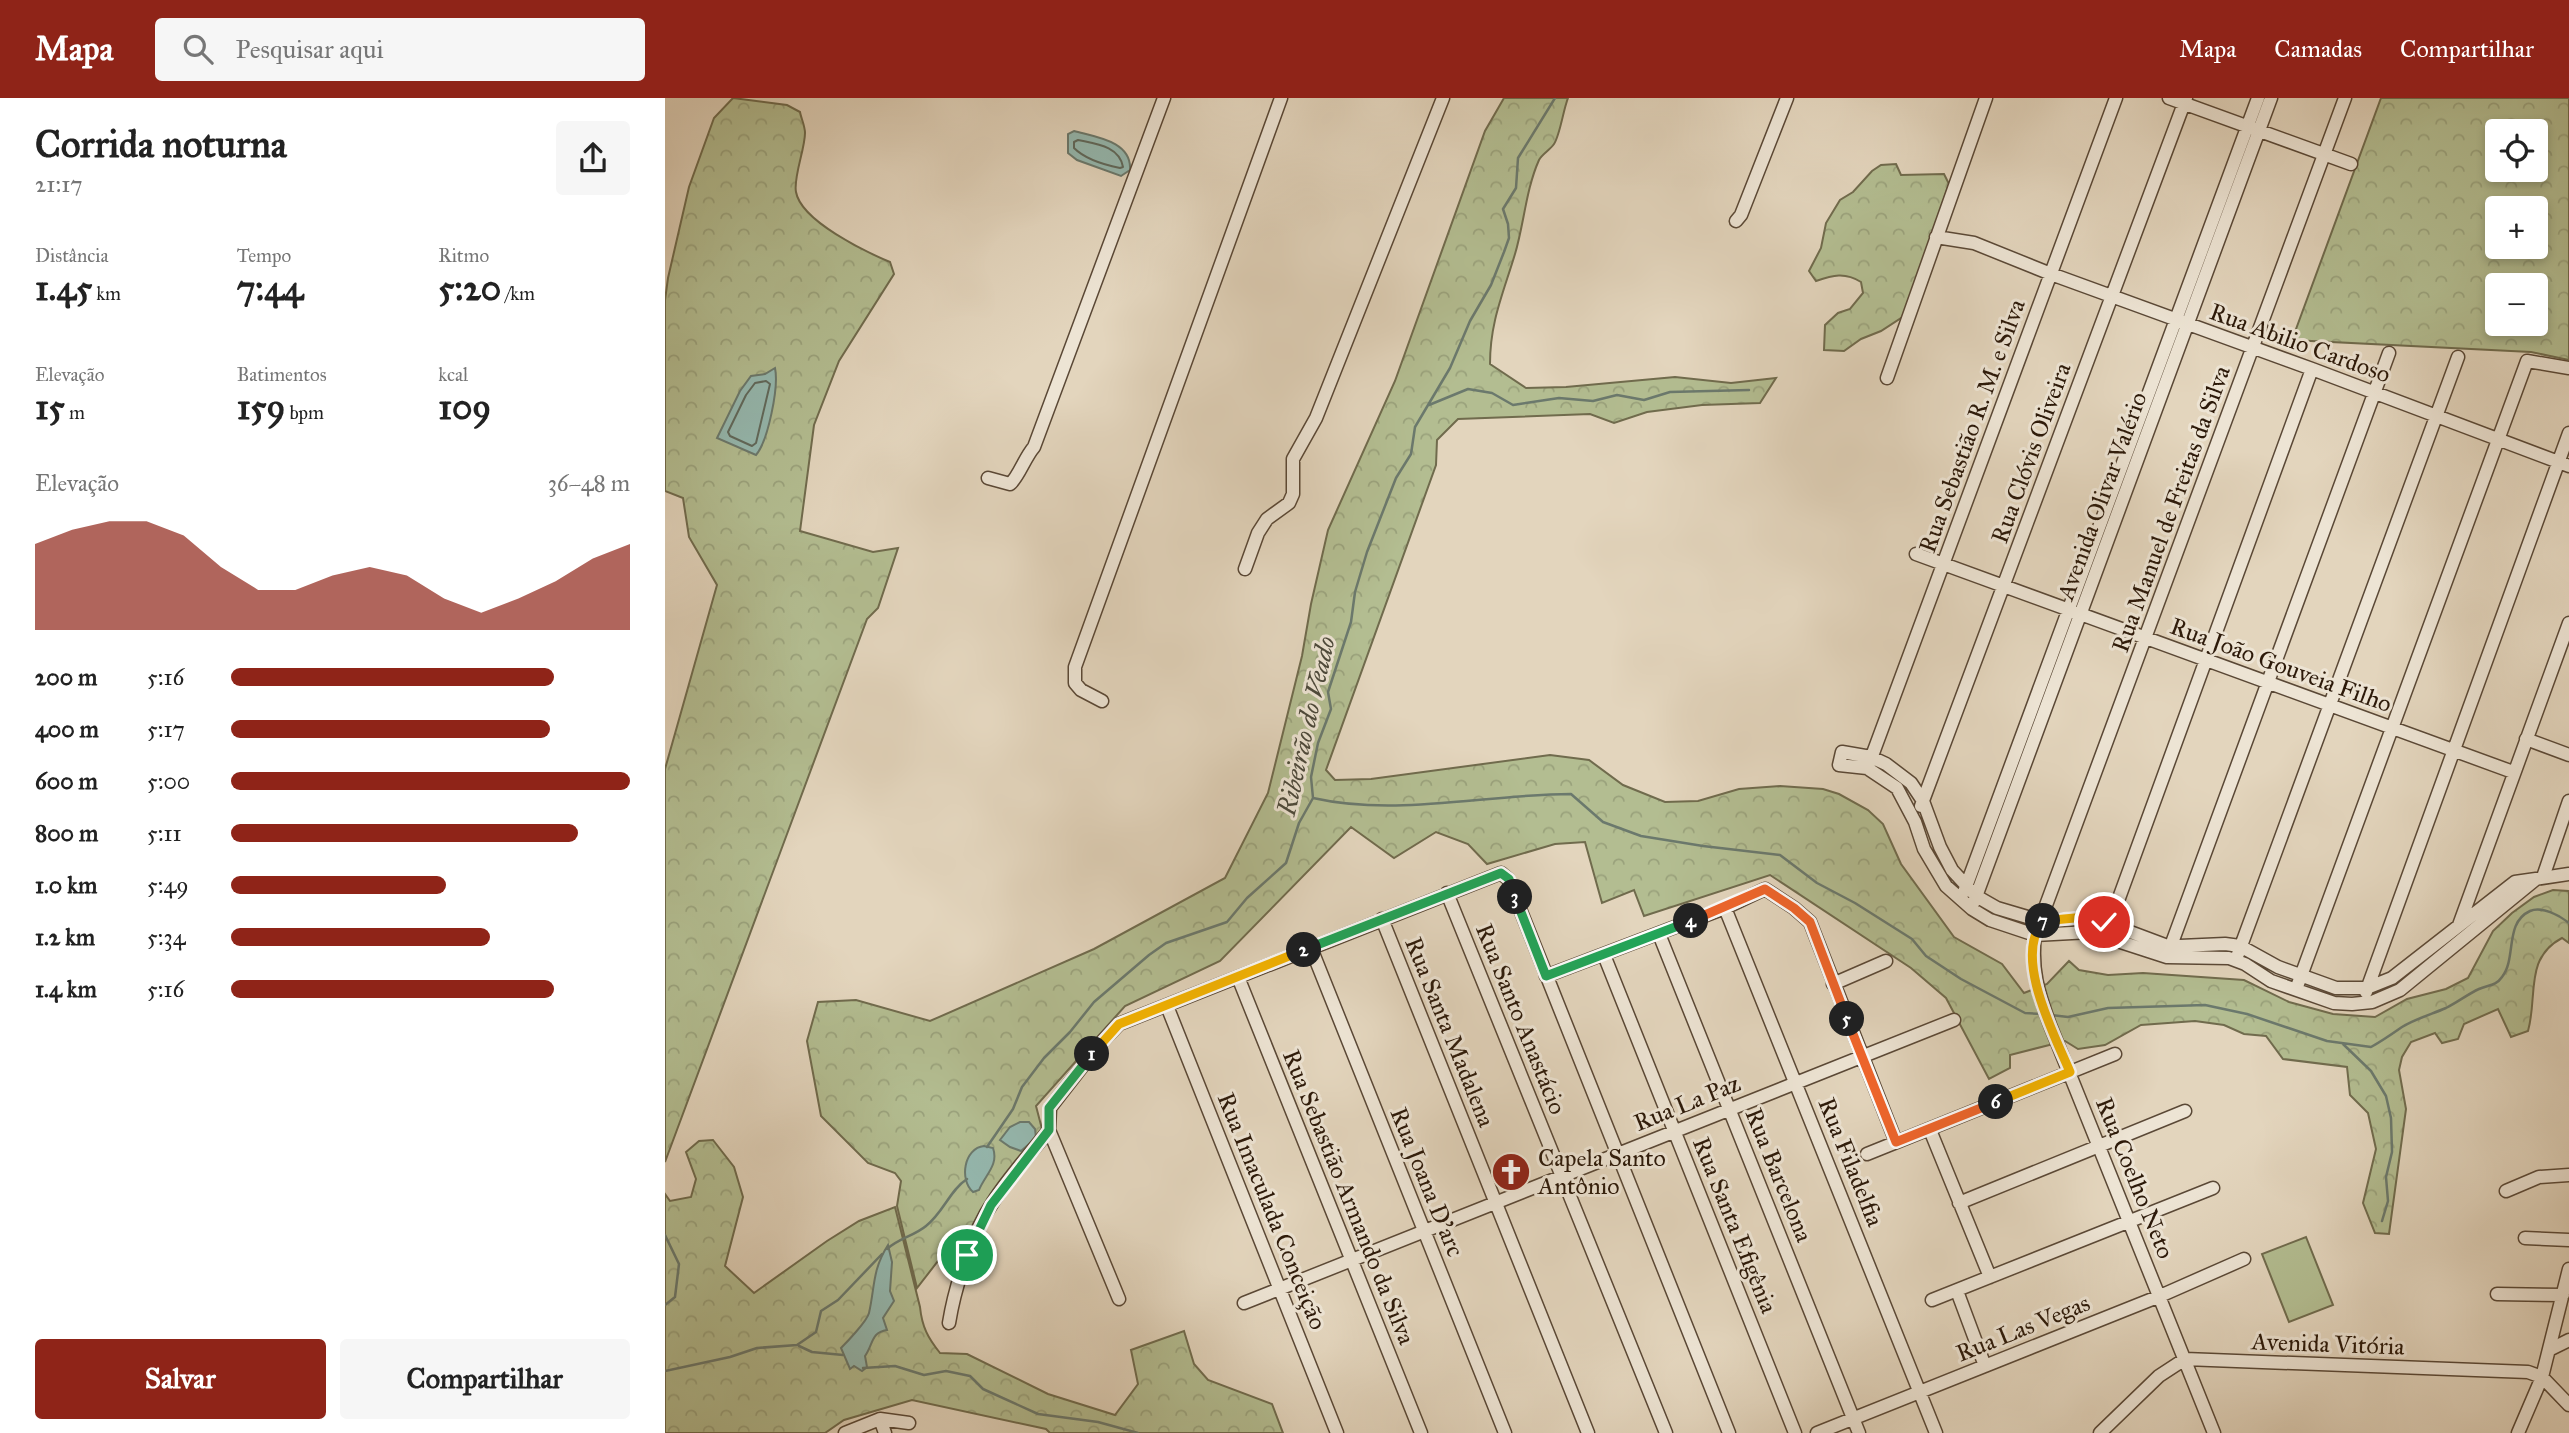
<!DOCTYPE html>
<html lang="pt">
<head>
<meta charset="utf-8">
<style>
  body { margin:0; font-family:"IM FELL Great Primer",serif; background:#f6f6f6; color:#222; height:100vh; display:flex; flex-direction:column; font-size:26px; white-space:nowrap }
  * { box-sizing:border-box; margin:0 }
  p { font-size:23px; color:#767676 }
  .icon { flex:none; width:38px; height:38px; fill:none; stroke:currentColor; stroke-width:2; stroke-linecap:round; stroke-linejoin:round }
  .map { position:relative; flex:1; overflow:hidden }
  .drawer { display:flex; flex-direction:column; background:#fff; width:665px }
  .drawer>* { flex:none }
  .buttons { position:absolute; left:1820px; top:21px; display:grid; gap:14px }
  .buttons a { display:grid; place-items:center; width:63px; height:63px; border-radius:7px; background:#fff; box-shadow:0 4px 10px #0003; font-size:35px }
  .pin { position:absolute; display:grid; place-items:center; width:60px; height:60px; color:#fff; margin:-30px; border:4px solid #fff; border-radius:50%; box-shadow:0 2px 7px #0007 }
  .km { position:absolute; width:35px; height:35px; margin:-18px; border-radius:50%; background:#222; color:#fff; font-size:19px; line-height:35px; text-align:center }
  .round { display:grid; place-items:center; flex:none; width:74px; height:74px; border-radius:7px; background:#f6f6f6 }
  .summary { display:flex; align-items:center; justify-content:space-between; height:119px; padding:0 35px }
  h1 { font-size:38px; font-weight:700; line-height:52px }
  .figures { display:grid; grid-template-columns:repeat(3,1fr); gap:10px; height:119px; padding:7px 35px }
  .figures div { display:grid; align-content:center }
  .figures b { font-size:35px; font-weight:700 }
  .figures small { font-size:19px; font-weight:400 }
  .figures p { font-size:19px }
  .chart { height:196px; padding:14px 35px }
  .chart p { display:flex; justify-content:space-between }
  .chart svg { width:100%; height:126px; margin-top:7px; fill:#8f2418; opacity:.7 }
  .primary-button { display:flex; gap:14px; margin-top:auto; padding:14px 35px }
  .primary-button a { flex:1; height:80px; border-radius:7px; background:#8f2418; color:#fff; font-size:28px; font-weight:700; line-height:80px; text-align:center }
  .primary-button a+a { background:#f6f6f6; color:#222 }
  ul { padding:0 35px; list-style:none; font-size:23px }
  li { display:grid; grid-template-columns:112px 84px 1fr; align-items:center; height:52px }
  li i { height:18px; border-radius:9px; background:#8f2418 }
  header { display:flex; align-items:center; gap:42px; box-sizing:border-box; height:98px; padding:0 35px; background:#8f2418; color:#fff }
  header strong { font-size:33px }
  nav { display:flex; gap:38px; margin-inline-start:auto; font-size:24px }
  .search { width:490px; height:63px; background:#f6f6f6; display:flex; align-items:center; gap:18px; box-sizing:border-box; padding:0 24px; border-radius:7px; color:#767676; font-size:26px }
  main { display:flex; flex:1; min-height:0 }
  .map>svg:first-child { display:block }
  .forest { fill:url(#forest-crowns); stroke:#706b4d; stroke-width:2; fill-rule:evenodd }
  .pitch { fill:#b3bd91; stroke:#706b4d; stroke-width:2 }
  .water { fill:#95b9b0; stroke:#6b796d; stroke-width:2 }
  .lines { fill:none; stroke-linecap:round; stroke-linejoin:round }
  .shore { stroke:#60695c; stroke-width:2 }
  .stream { stroke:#6b796d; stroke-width:2.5 }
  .minor-casing { stroke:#5a4836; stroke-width:15 }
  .minor { stroke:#ede4d4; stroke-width:12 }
  .split-1-casing { stroke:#fff; stroke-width:14 }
  .split-2-casing { stroke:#fff; stroke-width:14 }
  .split-3-casing { stroke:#fff; stroke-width:14 }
  .split-4-casing { stroke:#fff; stroke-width:14 }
  .split-5-casing { stroke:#fff; stroke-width:14 }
  .split-6-casing { stroke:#fff; stroke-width:14 }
  .split-7-casing { stroke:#fff; stroke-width:14 }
  .split-8-casing { stroke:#fff; stroke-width:14 }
  .split-1 { stroke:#22a559; stroke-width:9 }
  .split-2 { stroke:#f5b400; stroke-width:9 }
  .split-3 { stroke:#22a559; stroke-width:9 }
  .split-4 { stroke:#22a559; stroke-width:9 }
  .split-5 { stroke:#f0652b; stroke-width:9 }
  .split-6 { stroke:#f0652b; stroke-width:9 }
  .split-7 { stroke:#f5b400; stroke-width:9 }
  .split-8 { stroke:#f5b400; stroke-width:9 }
  .labels { text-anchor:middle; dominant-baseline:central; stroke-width:6; stroke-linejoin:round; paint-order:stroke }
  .street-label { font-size:24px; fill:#2c1909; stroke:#ede4d4 }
  .poi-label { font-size:24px; fill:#2c1909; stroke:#ede4d4; text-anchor:start }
  .water-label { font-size:26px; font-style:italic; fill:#4c493b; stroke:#ede4d4 }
</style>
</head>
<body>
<header>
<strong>Mapa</strong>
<div class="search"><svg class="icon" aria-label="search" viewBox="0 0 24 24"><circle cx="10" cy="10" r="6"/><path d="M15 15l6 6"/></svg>Pesquisar aqui</div>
<nav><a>Mapa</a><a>Camadas</a><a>Compartilhar</a></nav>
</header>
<main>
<section class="drawer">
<div class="summary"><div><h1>Corrida noturna</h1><p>21:17</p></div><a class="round"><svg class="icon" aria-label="share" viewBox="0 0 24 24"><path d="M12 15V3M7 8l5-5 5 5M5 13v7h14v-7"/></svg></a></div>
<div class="figures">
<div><p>Distância</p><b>1.45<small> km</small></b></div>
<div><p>Tempo</p><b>7:44</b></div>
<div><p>Ritmo</p><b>5:20<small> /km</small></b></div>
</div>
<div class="figures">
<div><p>Elevação</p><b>15<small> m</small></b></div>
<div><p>Batimentos</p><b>159<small> bpm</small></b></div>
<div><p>kcal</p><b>109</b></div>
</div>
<div class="chart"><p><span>Elevação</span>36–48 m</p>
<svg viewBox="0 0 160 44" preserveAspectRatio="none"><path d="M0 44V14L10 9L20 6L30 6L40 11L50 22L60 30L70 30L80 25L90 22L100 25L110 33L120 38L130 33L140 27L150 19L160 14V44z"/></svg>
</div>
<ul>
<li><b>200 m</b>5:16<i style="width:81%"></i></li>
<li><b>400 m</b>5:17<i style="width:80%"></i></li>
<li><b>600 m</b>5:00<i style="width:100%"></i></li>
<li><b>800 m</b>5:11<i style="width:87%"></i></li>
<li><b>1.0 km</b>5:49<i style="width:54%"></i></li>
<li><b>1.2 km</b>5:34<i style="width:65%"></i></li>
<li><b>1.4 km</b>5:16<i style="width:81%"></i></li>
</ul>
<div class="primary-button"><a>Salvar</a><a>Compartilhar</a></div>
</section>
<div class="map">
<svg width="1904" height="1335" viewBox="0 0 1904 1335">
  <defs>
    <pattern id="forest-crowns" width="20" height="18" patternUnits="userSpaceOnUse" patternTransform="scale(1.75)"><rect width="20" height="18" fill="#b3bd91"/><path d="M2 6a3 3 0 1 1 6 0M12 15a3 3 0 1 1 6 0" fill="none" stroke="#9aa27c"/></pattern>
  </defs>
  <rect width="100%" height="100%" fill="#e3d5bd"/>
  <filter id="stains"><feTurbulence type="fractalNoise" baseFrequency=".00286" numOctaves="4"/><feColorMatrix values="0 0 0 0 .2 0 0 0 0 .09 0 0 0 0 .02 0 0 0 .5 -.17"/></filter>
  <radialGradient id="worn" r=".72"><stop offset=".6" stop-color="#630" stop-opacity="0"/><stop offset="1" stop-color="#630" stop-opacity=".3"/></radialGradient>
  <path class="forest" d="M68,0l54,7 13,7c1,6 5,14 5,21 0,16 -12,45 -9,59 5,29 70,60 94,70l4,12 -55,87 -25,64 -14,106 73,21 25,-4 -20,60 -11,11 -202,543v-393l52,-184 -28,-48 -6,-39 -18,-7v-191l3,-22 21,-91 25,-69z
    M839,0h64c-5,13 -8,37 -14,46 -4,6 -12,10 -15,16 -13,29 -15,64 -24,94 -12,40 -25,68 -25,110l36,24 40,-1 109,-10 56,6 45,-5 -16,25 -58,2 -55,7 -33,11 -24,-9 -132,5 -21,21 -1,25 -110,305 9,10 36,-1 179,-24 39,5 34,25 42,17 33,-1 41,-12 41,-3 43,3 16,5 29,16 15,14 18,40 53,73 48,27 22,29 23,-9 22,-23 10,9 29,5 35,-2 101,7 45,22 44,12 42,3 32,-18 39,-10 22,-11 25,-47 19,-18 22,-16 19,-7 16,1v52l-7,-5c-38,20 -24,58 -34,93l-17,6 -13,-28 -34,15 -6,15 -16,4 -7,-10 -24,9 -9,15 -3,13 7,39 -17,125 -14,-1 -12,-30 13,-54 -8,-36 -18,-18 -3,-28 -64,-8 -17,-23 -22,-2 -20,-9 -29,-4 -54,4 -36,20 -27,4 -13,-8 -55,14v13l-21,11 -43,-81 -35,-30 -141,-93 -126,41 -10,-26 -32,13 -17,-61 -30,2 -68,20 -19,-20 -32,-12 -42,26 -43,-31 -131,134 -95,45 -89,100 6,23 -86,122 -9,8 -9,2 -21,27 -20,-82 4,-25 -6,-8 -27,-10 -47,-47 -14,-75 11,-39 38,-2 74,21 164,-72 131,-71 43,-85 34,-137 9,-52 17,-74 67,-149 90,-250z
    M1716,0h188v262l-38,-8 -239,-12zM1832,33h39v39h-39zM1832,110h39v39h-39zM1832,187h39v39h-39z
    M1231,66l5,11 43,-1 5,10 -45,132 -23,15 -20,8 -17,12 -20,-1 1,-25 13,-12 12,-4 13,-16 -2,-11c-16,-10 -28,-7 -45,-1l-7,-10 12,-23 5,-25 14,-23 13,-8 19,-21 9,-6z
    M48,1042l21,27 9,30 -18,69 29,27 73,-52 32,-20 36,-14 25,100c2,20 8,31 20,46l27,1 81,40 67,21 23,-31 -7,-34 53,-19 10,33 14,16 64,24 11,29h-233l-4,-4 -134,-29 -68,20 -19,13h-160v-239l5,7 21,-4 5,-18 -10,-27 13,-11z"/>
  <path class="pitch" d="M1641,1139l27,68 -44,17 -27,-68z"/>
  <path class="water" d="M409,33c21,6 58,10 56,39l-9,6 -44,-16 -9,-7v-19z
    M110,270c4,19 -7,73 -19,87l-39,-17 23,-47 11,-15 14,-2z
    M355,1024h9l6,7 1,9 -15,13 -11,-4 -10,-7 10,-13z
    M319,1048l9,2c6,17 -8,27 -14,42l-6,2c-14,-12 -9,-44 11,-46z
    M223,1147l4,17 -2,29 4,10 -11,17 4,12c-16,2 -14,15 -22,26l2,11 -5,4 -8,-5 -4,3 -9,-21c6,-6 26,-27 28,-35 6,-26 3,-43 19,-68z"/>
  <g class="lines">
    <path class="shore" d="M413,42c18,4 41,6 45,27l-3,1c-15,-3 -35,-9 -46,-20v-6z
      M101,283l4,3 -14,59 -4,3 -22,-10 -2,-4 18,-37 9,-12z"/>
    <path class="stream" d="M764,307l39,-16 24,4 21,12 46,-7 34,3 24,-6 27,5 26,-8 79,-2
      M648,700c84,19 173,-4 258,-4l32,28 38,14 62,10 77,9 37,28 38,20 57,36 14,17 35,23 64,34 16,1
      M1386,917l17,2 40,-9 97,-3 42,9 80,27 44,6c11,-6 21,-13 31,-20 13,-8 30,-13 44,-19 12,-6 22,-14 33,-19 9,-4 17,-3 23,-12 15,-19 2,-54 28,-66 12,-5 29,4 39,12
      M1678,946l28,27 15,25 5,22 1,34 -6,25 2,24 -6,20
      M322,1049l26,-38 9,-22 22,-29 26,-26 24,-30 55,-47 17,-12 61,-21 20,-24 39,-35 13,-40 14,-25 -2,-21 7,-34 13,-34 -3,-17 23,-70 4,-30 12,-40 29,-74 15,-24 4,-27 35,-59 20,-47 21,-36 13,-33 5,-14 -1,-14 -5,-15 13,-21 2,-30 37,-60
      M0,1137l14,29 -4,33 -10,8
      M222,1151c12,-11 27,-13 39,-23 17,-13 24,-36 41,-47
      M134,1248l13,6 31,3
      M198,1270l32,-2 29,9 22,-4 24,5 13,13 55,25 60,8 40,11
      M0,1273l65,-14 27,-9 40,-3 19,-13 5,-21 17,-11 44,-46"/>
    <g class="minor-casing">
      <path id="minor" d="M1504,0l182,66
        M1071,123l5,-6 46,-117
        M1271,139l38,6 77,31 261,95 257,97
        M1222,280l99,-280
        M323,380l22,6c8,-6 15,-27 24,-37l130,-349
        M1251,456l597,218
        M580,471l13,-36 9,-14 22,-16 4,-9v-35l23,-41 127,-320
        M437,603l-21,-11 -6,-7v-16l206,-569
        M1861,641l43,16
        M1204,666l247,-666
        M1256,708l265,-708
        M1878,779l26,-76
        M1871,781l-136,111 -28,12 -20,2 -18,-1 -63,-22 -26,-17 -16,-6 -62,-1 -77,-25 -55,3 -45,-15 -18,-11 -26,-23 -22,-37 -9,-27 -18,-34 -30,-20 -28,-3 3,-13 29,5 15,7 25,19 12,18 17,46 12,23 24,26 21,12 44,13 52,-3 72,27 15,1 45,-2 15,2 38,21 58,21h31l25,-10 123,-96 54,-8
        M1299,794l294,-794
        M782,795l219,540
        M1309,804l297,-804
        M1060,810l211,525
        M717,821l206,514
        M1794,827l110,-302
        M1442,833l205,-562
        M994,836l200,499
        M646,850l194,485
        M1504,853l220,-598
        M1573,856l220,-597
        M939,857l191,478
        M881,878l179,-68 40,-19 29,19 16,14 86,220
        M573,879l183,456
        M1168,886l53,-23
        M1633,886l229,-623 42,7
        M1701,894l203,-559
        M502,908l170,427
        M1265,1032l60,147
        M1202,1056l248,-100
        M1841,1093l33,-14 30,-2
        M1294,1105l226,-92
        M1860,1140l44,2
        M1292,1193l28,75
        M1832,1196l66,1
        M454,1201l-70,-169 1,-22 49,-63 20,-21 382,-151 7,6 221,554
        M1267,1202l281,-112
        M579,1205l710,-283
        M284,1225c6,-37 23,-90 44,-121 16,-25 37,-48 56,-72
        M1886,1251l18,-9
        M215,1321l5,14
        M180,1335l35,-14 29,4
        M1152,1335l343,-137 84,-37
        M1435,1335l59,-57 26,-17 343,13 14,5 27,28
        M1549,1335l-164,-408c-12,-33 -19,-55 -15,-90l310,-837
        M1853,1335l24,-56 27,-108"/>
    </g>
    <use href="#minor" class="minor"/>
  </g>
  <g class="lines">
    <g class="split-1-casing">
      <path id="split-1" d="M302,1157l24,-50 58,-75v-22l43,-54"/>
    </g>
    <g class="split-2-casing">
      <path id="split-2" d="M427,956l27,-30 185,-74"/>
    </g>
    <g class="split-3-casing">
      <path id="split-3" d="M639,852l197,-77 8,6 6,18"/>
    </g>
    <g class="split-4-casing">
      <path id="split-4" d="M850,799l31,79 145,-55"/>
    </g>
    <g class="split-5-casing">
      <path id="split-5" d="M1026,823l74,-32 29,19 16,14 37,97"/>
    </g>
    <g class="split-6-casing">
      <path id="split-6" d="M1182,921l49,123 100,-40"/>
    </g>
    <g class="split-7-casing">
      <path id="split-7" d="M1331,1004l74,-30c-16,-38 -57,-115 -27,-151"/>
    </g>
    <g class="split-8-casing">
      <path id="split-8" d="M1378,823l42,-4 19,5"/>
    </g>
    <use href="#split-1" class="split-1"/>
    <use href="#split-2" class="split-2"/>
    <use href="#split-3" class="split-3"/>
    <use href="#split-4" class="split-4"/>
    <use href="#split-5" class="split-5"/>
    <use href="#split-6" class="split-6"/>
    <use href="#split-7" class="split-7"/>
    <use href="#split-8" class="split-8"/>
  </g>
  <defs>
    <g id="church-disc" transform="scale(2.0125)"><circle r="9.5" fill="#8f2418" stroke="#ede4d4"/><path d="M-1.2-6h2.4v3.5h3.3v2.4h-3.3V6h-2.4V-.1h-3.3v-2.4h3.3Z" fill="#fff"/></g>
  </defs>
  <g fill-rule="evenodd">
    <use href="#church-disc" x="846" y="1074"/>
  </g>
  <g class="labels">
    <g class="street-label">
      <text transform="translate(1635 245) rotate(20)">Rua Abilio Cardoso</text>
      <text transform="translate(1307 328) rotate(-70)">Rua Sebastião R. M. e Silva</text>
      <text transform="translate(1366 355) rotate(-70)">Rua Clóvis Oliveira</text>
      <text transform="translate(1437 398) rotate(-70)">Avenida Olivar Valério</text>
      <text transform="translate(1506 411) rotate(-70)">Rua Manuel de Freitas da Silva</text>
      <text transform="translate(1616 567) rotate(20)">Rua João Gouveia Filho</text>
      <text transform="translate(856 921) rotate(68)">Rua Santo Anastácio</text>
      <text transform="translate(785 934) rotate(68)">Rua Santa Madalena</text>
      <text transform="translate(1022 1005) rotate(-22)">Rua La Paz</text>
      <text transform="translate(1186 1064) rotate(68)">Rua Filadelfia</text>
      <text transform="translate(1114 1077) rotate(68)">Rua Barcelona</text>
      <text transform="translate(1470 1080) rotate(68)">Rua Coelho Neto</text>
      <text transform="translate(762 1084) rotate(68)">Rua Joana D'arc</text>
      <text transform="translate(684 1099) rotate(68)">Rua Sebastião Armando da Silva</text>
      <text transform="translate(607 1113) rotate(68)">Rua Imaculada Conceição</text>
      <text transform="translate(1070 1127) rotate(68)">Rua Santa Efigênia</text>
      <text transform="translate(1358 1230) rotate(-22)">Rua Las Vegas</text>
      <text transform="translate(1663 1246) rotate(2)">Avenida Vitória</text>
    </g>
    <g class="poi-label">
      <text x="873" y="1060">Capela Santo<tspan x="873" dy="28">Antônio</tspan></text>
    </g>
    <g class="water-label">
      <text transform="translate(641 628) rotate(-77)">Ribeirão do Veado</text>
    </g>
  </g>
  <rect width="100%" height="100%" filter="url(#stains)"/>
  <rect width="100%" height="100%" fill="url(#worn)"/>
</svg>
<div class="buttons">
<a><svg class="icon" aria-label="locate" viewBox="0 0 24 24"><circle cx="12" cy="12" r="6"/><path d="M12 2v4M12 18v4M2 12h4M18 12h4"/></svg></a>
<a>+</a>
<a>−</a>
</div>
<div class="pin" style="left:302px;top:1157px;background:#1e9e55"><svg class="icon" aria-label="arrive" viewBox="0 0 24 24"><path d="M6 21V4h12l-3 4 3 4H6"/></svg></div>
<div class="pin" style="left:1439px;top:824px;background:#d93025"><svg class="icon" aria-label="check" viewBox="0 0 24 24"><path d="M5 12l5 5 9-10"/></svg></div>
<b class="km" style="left:427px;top:956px">1</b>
<b class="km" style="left:639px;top:852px">2</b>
<b class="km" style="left:850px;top:799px">3</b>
<b class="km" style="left:1026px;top:823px">4</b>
<b class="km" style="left:1182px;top:921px">5</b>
<b class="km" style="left:1331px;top:1004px">6</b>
<b class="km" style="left:1378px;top:823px">7</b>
</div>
</main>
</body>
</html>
